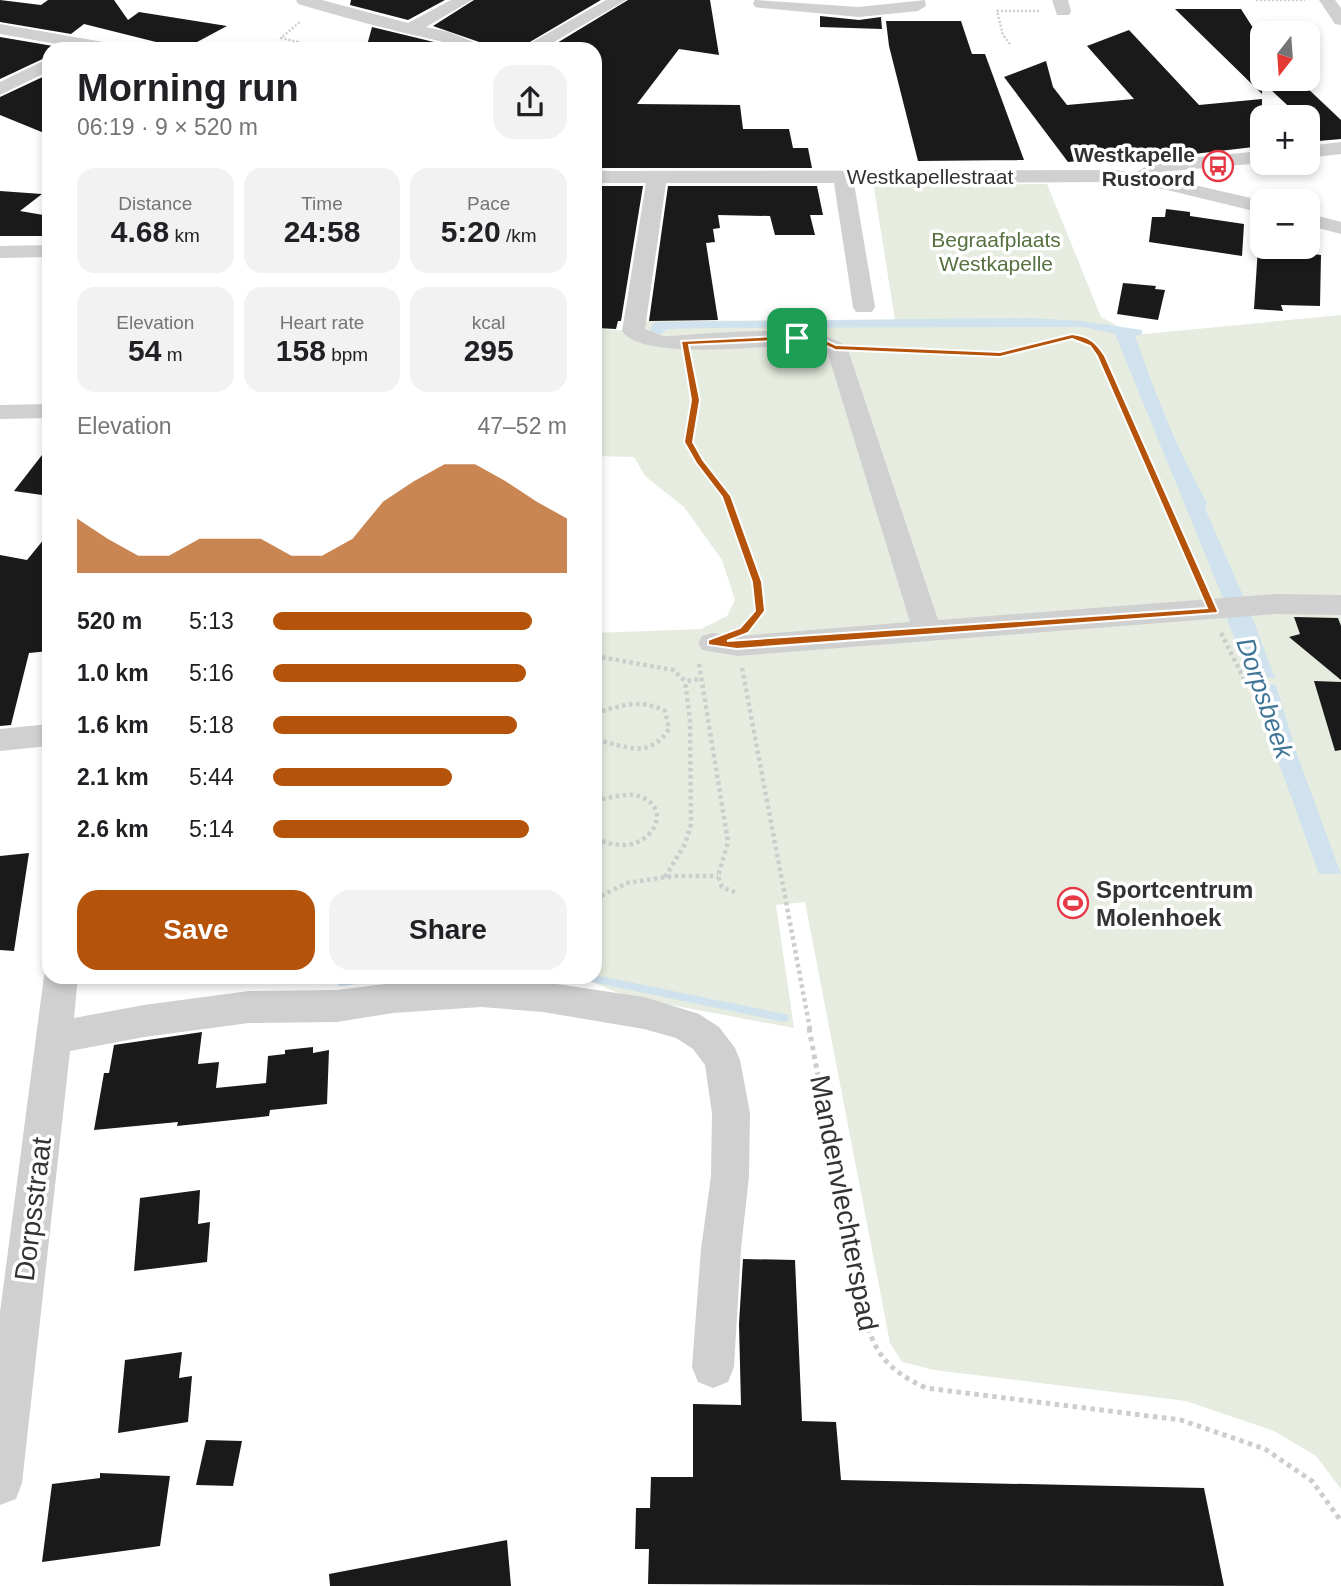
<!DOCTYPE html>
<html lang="en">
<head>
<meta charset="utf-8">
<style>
  body { margin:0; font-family:Helvetica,sans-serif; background:#f2f2f2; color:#202124; height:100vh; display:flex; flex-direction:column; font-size:26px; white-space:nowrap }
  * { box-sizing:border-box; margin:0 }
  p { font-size:23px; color:#757577 }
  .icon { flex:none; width:38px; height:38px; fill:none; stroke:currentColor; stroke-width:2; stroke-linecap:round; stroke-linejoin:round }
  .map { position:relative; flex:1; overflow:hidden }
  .side { position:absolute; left:42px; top:42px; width:560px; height:942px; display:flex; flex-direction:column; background:#fff; border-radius:21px; box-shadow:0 4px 10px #0003 }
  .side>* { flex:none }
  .needle { width:46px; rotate:197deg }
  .fabs { position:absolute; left:1250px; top:21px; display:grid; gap:14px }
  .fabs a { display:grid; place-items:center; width:70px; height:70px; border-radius:14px; background:#fff; box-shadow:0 4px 10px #0003; font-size:35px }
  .pin { position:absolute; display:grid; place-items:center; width:60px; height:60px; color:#fff; margin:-30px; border-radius:14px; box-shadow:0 4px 10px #0006 }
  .round { display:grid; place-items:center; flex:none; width:74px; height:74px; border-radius:21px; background:#f2f2f2 }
  .summary { display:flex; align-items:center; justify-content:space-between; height:119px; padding:0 35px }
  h1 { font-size:38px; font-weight:600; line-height:52px }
  .stats { display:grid; grid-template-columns:repeat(3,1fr); gap:10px; height:119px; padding:7px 35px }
  .stats div { display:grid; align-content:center; border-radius:18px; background:#f2f2f2; text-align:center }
  .stats b { font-size:30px; font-weight:600 }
  .stats small { font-size:19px; font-weight:400 }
  .stats p { font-size:19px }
  .chart { height:196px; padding:14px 35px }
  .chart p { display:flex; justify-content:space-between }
  .chart svg { width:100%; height:126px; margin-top:7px; fill:#b45309; opacity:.7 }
  .cta { display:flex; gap:14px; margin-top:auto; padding:14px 35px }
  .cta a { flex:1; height:80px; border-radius:21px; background:#b45309; color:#fff; font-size:28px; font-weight:600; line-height:80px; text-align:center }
  .cta a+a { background:#f2f2f2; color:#202124 }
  ul { padding:0 35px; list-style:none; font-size:23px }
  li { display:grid; grid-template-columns:112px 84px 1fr; align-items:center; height:52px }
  li i { height:18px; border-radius:9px; background:#b45309 }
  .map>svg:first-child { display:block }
  .green { fill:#e6ecdf }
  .water { fill:#cfe2ee }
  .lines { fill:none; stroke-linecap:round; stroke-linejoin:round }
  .stream { fill:#cfe2ee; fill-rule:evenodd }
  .building { fill:#1a1a1a }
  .path-far3 { stroke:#cdcdcd; stroke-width:2.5; stroke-dasharray:2 2; stroke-linecap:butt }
  .path-far2 { stroke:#cdcdcd; stroke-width:3.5; stroke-dasharray:2.5 2.5; stroke-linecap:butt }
  .path-far1 { stroke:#cdcdcd; stroke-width:4.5; stroke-dasharray:3.5 3.5; stroke-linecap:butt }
  .path { stroke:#cdcdcd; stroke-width:5; stroke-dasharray:4.5 4.5; stroke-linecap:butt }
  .minor { fill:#d0d0d0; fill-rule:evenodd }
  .route { fill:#b45309; stroke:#fff; stroke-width:2; fill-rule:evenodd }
  .labels { text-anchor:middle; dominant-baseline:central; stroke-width:7; stroke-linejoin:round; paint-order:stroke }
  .far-poi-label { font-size:21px; font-weight:bold; fill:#333; stroke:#fff; text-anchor:end }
  .far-street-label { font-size:21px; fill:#333; stroke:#fff }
  .far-park-label { font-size:21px; fill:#56703f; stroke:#fff }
  .poi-label { font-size:24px; font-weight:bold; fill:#333; stroke:#fff; text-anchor:start }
  .water-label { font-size:26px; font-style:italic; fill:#3f7597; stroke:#fff }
  .near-street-label { font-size:28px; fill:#333; stroke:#fff }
</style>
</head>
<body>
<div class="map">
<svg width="1341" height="1586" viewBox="0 0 1341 1586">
  <rect width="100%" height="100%" fill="#fff"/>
  <path class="green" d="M1047,184l54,133 33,18 207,-20v1174l-25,-33 -42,-25 -88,-30 -252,-31 -32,-8 -12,-19 -85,-441 -29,3 18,123 -166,-31 -48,-20 15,-1v-343l106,-4 26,-13 8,-16 -13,-40 -38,-53 -39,-31 -11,-19 -39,-1v-127l38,2 2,-9 12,-1 248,-1 -21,-132 -3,-3z"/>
  <path class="water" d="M1029,318l53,3 60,9v4l-7,2c20,57 42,114 72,167l-2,6 41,93 -21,1 -110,-269 -31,-7h-35l-340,1 -42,1 -6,5 -11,-1 2,-9 3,-2z
    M1251,614l24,64 -26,-2 -23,-60z
    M1250,683l26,2 22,72 43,117h-22z"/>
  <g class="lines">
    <path class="stream" d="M1254,662l4,3 11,30 -1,2 -3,1 -4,-3 -11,-30z
      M595,975l189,39 4,1 1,3 -1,3 -4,1 -202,-42 -3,-1 -2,-3h18z
      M351,976h43l-2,3 -3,1 -48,6 -3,-1 -2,-3 2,-3z"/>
  </g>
  <path class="building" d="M0,0l41,5 7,-5h66l14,20 11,-8 88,14 -43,23 -100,-25 -13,10 -71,-12z
    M351,0h94l-37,20 -58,-15z
    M474,0h127l-83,49h-31l-5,-6 -49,-17z
    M628,0h82l9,55 -40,-6 -42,55 103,1 3,24h46l4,19h15l4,20h-217v-119h-48z
    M1175,9h66l21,33v52z
    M820,16l39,4 22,-3 1,12 -62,-2z
    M886,21h75l11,33h13l39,106 -106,1 -29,-115z
    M372,27l66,16 20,6h-92z
    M1129,30l70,75 63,-6v47l-111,13 -12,-1 -2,-3 -69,7 -64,-85 42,-16 7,26 14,18 67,-6 -47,-53z
    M0,37l53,9 -4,3v7l-49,23z
    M49,74v61l-49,-20v-18z
    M1304,85l37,35v19l-34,3v-25h-7l-30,-28z
    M595,186h48l-22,135h-3l-2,8 -21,-1z
    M668,186h149l6,29h-13l5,20h-40l-5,-19 -52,-1 2,13 -7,1 2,13 -9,1 12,77 -69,1z
    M0,191l42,3 -22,17 29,5v20h-49z
    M1166,209l24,3v4l54,8 -2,32 -93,-14 3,-25h13z
    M1258,247h41l-1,5 23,3 -1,51 -39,-1 2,6 -29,-2z
    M1123,283l33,3 -1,3 10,1 -7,30 -41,-6z
    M49,446v50l-35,-5z
    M49,533v118l-20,2 -18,72 -11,1v-171l27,5z
    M1294,617l44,1 3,8v54l-52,-43 11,-3z
    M1314,681l27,1v68l-6,1z
    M29,853l-15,98 -14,-1v-94z
    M202,1032l-4,32 21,-2 -3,26 50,-5 2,-27 17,-2v-4l28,-3v6l16,-3 -2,54 -57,6 -1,6 -92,10 1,-4 -84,8 10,-57h5l5,-28z
    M200,1190l-2,34 12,-2 -3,40 -73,9 6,-73z
    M743,1259l52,1 7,161 34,1 5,58 363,8 20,98 -576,-2 1,-35h-14l1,-41h14l1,-31h42v-73l48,1 -2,-81z
    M182,1352l-3,26 13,-2 -4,46 -70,11 7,-73z
    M206,1440l36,1 -9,45 -37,-1z
    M100,1473l70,3 -10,70 -118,16 10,-78 48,-6z
    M507,1540l4,46h-181l-1,-12z"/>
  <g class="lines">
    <path class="path-far3" d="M1256,0h49
      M1010,44l-7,-9 -6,-24h44
      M288,49l10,-7 -17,-4 20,-17"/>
    <path class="path-far2" d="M861,347l139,7 72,-18 21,8 8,12 101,230
      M688,364l8,36 -7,42 10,19 27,35 31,86 2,15"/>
    <path class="path-far1" d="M752,621l8,-10 -2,-16
      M1221,633l23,46
      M595,656l78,14 12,11 16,-2
      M699,664l29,178 -10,34 4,11 15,6
      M742,668l68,361
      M595,713c25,-7 45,-15 70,-2l4,18c-21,32 -44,16 -74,11
      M595,800c12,-1 32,-8 43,-4 31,9 20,41 -6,48 -12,3 -25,-1 -37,-5
      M665,877l20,-33 6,-20 -1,-104 -5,-39
      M595,899l32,-16 46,-7h45"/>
    <path class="path" d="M809,1028l53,281c12,43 23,60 64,79l255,32 84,29 47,32 29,40"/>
    <path class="minor" d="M296,0h26l86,23 43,-23h21l-46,27 23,5 32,13 3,4c-26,0 -31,-5 -53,-10 -45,-10 -89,-22 -133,-35z
      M606,0h20l-84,49h-22z
      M755,0l104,7 66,-7 1,6 -8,5 -59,6 -98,-9 -6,-1 -2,-4z
      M1052,0h16l3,11 -2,4h-12z
      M1319,0h16l6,8v17l-6,-1z
      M0,24l115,20 9,5h-39l-85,-15z
      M49,58v13l-49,24v-13z
      M1341,142v12l-34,4v-12z
      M1262,151v12l-102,9 -5,4 109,25 -2,12 -99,-24 -48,-7 -261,1 21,124 -3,5h-16l-3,-5 -19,-124h-168l-21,146 18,7c42,-1 155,-16 184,11l91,273 337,-26 66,1v20l-66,-1 -537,42 -36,-6 -4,-7 4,-7 10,-3 26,3 172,-14 -82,-268 -13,-8 -18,-1c-37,1 -155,16 -175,-14l24,-148h-51v-12l520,-1 20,3 20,-12z
      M1307,213l34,9v12l-34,-9z
      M49,245v12l-49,1v-12z
      M49,404v14l-49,1v-14z
      M49,724v22l-49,5v-22z
      M49,965v11h29l-4,42 70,-13 105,-14 88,-1 56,-7 88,-6 62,5 101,15 55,17 20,13 16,21 5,12 10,53 -1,63 -8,73 -7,118 -6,15 -15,6 -15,-6 -6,-15 9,-118 10,-73 1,-63 -7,-48 -12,-16 -17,-11 -32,-9 -101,-17 -62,-5 -88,6 -56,9 -88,1 -105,14 -74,14 -48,432 -6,16 -16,6v-193l44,-336z"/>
  </g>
  <path class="route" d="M1072,334c17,2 24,8 33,22l113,255 -1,2 -480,36 -29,-4v-5l32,-12 15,-17 -3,-29 -30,-85 -26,-34 -12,-21 7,-42 -10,-59 116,-6 20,1 19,9 164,7zM1072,339l18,7 7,10 110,252 -480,33 21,-8 17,-22 -3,-29 -31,-86 -28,-36 -10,-18 7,-42 -11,-55 108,-5 19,1 19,9 165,7z"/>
  <defs>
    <g id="bus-ring" transform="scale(1.575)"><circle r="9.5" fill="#fff" stroke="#e63946" stroke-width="1.5"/><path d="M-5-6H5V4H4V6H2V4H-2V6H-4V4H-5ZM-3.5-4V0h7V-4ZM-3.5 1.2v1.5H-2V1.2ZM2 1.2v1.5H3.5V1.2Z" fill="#e63946"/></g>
    <g id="stadium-ring" transform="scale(1.575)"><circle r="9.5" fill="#fff" stroke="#e63946" stroke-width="1.5"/><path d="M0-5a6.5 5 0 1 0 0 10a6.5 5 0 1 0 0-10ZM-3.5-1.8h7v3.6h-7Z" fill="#e63946"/></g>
  </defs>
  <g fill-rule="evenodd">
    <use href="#bus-ring" x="1218" y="166"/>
    <use href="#stadium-ring" x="1073" y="903"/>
  </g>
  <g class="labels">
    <g class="far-poi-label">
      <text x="1195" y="154">Westkapelle<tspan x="1195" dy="24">Rustoord</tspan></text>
    </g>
    <g class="far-street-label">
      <text x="930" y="176">Westkapellestraat</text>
    </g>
    <g class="far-park-label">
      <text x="996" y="239">Begraafplaats<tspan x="996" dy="24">Westkapelle</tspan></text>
    </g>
    <g class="poi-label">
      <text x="1096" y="889">Sportcentrum<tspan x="1096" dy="28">Molenhoek</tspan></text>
    </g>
    <g class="water-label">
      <text transform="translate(1265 698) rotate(71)">Dorpsbeek</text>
    </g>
    <g class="near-street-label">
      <text transform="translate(844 1203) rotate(79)">Mandenvlechterspad</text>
      <text transform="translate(33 1209) rotate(-83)">Dorpsstraat</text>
    </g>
  </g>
</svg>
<div class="fabs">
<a><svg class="needle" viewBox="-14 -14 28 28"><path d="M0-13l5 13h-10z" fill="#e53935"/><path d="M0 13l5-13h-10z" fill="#757577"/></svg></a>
<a>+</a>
<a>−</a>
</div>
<div class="pin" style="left:797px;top:338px;background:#1e9e55"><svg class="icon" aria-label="arrive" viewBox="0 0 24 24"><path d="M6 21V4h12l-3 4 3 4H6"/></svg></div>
<section class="side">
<div class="summary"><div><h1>Morning run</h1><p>06:19 · 9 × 520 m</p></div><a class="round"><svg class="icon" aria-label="share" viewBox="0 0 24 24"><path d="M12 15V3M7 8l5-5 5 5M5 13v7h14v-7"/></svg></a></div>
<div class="stats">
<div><p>Distance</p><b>4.68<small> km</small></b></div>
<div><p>Time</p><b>24:58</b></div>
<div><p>Pace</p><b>5:20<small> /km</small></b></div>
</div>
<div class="stats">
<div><p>Elevation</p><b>54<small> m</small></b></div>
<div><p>Heart rate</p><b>158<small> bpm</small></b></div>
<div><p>kcal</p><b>295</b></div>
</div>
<div class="chart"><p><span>Elevation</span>47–52 m</p>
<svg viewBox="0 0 160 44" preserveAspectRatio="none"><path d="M0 44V25L10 32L20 38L30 38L40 32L50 32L60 32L70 38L80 38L90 32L100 19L110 12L120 6L130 6L140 12L150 19L160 25V44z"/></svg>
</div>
<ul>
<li><b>520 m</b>5:13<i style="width:88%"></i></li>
<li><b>1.0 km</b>5:16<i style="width:86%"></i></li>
<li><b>1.6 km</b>5:18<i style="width:83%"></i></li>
<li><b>2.1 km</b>5:44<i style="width:61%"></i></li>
<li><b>2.6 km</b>5:14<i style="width:87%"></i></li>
</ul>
<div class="cta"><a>Save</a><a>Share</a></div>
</section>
</div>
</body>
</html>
